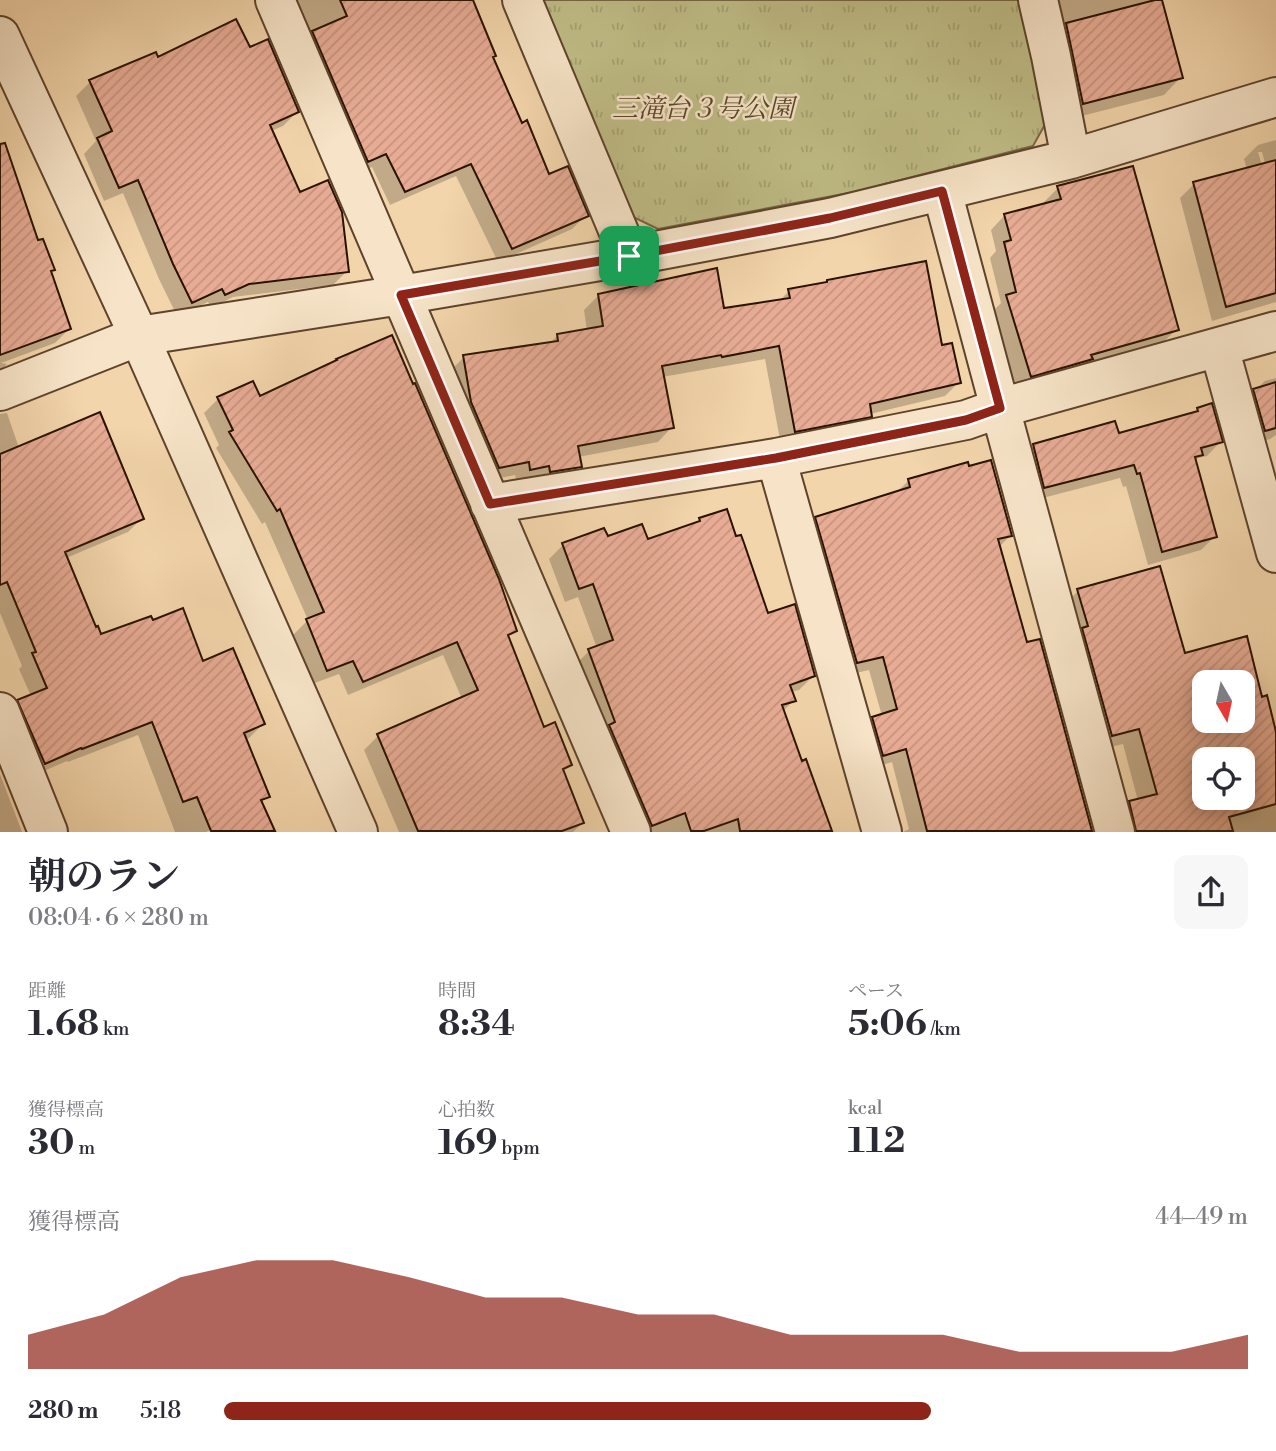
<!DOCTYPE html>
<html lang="ja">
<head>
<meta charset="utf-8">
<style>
  body { margin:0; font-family:"Libre Bodoni","Noto Serif JP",serif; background:#f7f7f7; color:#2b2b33; height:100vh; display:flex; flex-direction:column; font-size:26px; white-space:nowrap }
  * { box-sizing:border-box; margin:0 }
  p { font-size:23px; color:#7c7c81 }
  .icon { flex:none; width:38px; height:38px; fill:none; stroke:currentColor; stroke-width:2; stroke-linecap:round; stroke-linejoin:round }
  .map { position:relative; height:832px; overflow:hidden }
  .sheet { display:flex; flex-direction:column; background:#fff; flex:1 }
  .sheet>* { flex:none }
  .needle { width:46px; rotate:171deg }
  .buttons { position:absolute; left:1192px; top:670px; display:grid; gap:14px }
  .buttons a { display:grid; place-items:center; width:63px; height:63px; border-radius:14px; background:#fff; box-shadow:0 4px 18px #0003; font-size:35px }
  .pin { position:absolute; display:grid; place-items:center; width:60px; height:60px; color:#fff; margin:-30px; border-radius:14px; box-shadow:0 4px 10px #0006 }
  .round { display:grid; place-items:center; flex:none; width:74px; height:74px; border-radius:14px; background:#f7f7f7 }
  .overview { display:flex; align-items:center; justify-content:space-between; height:119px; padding:0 28px }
  h1 { font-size:38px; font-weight:700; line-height:52px }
  .stats { display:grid; grid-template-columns:repeat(3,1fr); gap:10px; height:119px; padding:7px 28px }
  .stats div { display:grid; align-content:center }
  .stats b { font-size:35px; font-weight:700 }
  .stats small { font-size:19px; font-weight:400 }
  .stats p { font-size:19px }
  .chart { height:196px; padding:14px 28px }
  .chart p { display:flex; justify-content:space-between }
  .chart svg { width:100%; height:126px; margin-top:7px; fill:#8f2418; opacity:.7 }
  ul { padding:0 28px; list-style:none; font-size:23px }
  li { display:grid; grid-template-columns:112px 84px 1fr; align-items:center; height:52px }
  li i { height:18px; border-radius:9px; background:#8f2418 }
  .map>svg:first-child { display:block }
  .grass { fill:url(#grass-tufts); stroke:#756743; stroke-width:2 }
  .shadow { fill:#0003; fill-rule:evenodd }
  .building { fill:url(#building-hatch); stroke:#2b1200; stroke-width:2; fill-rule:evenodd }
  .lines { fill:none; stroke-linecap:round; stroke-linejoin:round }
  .minor-casing { stroke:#5d432b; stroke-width:42 }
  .minor { stroke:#f7e4c8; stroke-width:38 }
  .route-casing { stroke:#fff; stroke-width:14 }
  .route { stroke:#8f2418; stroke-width:9 }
  .labels { text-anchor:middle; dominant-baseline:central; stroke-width:5; stroke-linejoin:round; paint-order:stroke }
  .park-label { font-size:26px; font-style:italic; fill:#574528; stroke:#f7e4c8 }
</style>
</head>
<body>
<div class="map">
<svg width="1276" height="832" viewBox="0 0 1276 832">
  <defs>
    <pattern id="grass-tufts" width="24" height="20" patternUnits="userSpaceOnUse" patternTransform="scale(1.75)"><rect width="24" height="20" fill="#bfbc86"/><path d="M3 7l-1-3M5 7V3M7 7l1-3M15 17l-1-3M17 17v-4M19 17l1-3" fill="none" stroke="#a4a172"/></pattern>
    <pattern id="building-hatch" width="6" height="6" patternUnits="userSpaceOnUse" patternTransform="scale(1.75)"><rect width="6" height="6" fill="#e8ac95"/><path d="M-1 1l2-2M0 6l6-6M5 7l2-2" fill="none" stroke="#c7937f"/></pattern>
  </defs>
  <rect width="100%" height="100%" fill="#f3d5ab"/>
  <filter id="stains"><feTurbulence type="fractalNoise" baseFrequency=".00286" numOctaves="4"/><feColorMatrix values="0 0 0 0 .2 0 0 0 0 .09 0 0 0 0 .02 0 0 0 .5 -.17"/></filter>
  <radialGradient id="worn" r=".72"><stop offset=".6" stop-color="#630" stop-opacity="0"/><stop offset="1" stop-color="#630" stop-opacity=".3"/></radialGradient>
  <path class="grass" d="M539,0h482l27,119 -15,27 -179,46 -196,37 -29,-14z"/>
  <path class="shadow" d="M277,0h193l22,58 29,67 27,52 38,38 -14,14 -74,33 -42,-86 -66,29 -18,-38 -18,8z
    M1035,0h126l20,77 -17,18 -98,25z
    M249,49l48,63 -14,14 -12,5 28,63 48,77 -14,14 -100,12 -22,11 -3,-6 -31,14 -18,-37 -36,-86 -19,8 -20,-47 12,-13 -20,-45 14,-14 68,-22z
    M1276,140v162l-64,19 -32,-123 14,-14 53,-14 -3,-11 14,-14zM1258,152h4l5,19 -3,1z
    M1058,188l119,141 -15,14 -145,47 -24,-79 8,-8 -11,-45 6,-7 -5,-21 14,-15 40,-10 -1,-3z
    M0,203l37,40 16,27 -3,3 19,56 -14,14 -54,20 6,1 -7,7z
    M789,291l151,56 19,35 -14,14 -75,18v2l-14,14 -75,15 -16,-86 -103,18 10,50 -14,15 -80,15 2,9 -14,15 -49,2 -2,-8 -30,6 -35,-110 14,-14 85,-13 9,-9 29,-4 -3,-21 14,-14 124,14 57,-9z
    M1276,378v57l-6,4 -19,5 -11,-39 25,-24z
    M259,398l256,232 -8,8 36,91 27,36 -7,7 19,51 -9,9h-174l-35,-82 14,-14 84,-37 -19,-44 -95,40 -9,-21 -27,10 -19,-49 15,-15 -43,-98 -3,2 -46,-76 3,-3 -15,-32 14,-14z
    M1198,409l23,32 -14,15 -9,2 -4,4 21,74 -14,14 -53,15 -22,-79 -3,1 -3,-9 -89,23 -12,-41 14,-14 81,-23 3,12 76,-21z
    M7,413l12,35 123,70 -14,14 -62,26 34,79 102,26 61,61 -14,14 -4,2 23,56 -15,14 -47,22h-31l-37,-97 -70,27 -1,-1 -37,16 -26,-62 14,-14 13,-5 -12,-27 3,-3 -22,-53v-199z
    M909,480l101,56 -11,11 27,98 13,-4 51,191h-187l6,-3 -17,-67 -23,7 -10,-37 14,-14 9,-2 -13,-46 -26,6 -41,-144 14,-14 80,-25z
    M700,519l67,97 46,60 -14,14 -8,2 3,8 -11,11 18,52 4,-1 25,70h-195l-60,-167 14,-14 8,-3 -19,-51 -13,5 -16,-43 14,-14 44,-7 40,3 48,-17z
    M1078,591l106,64 62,-16 15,60 12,28 3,-1v106h-159l-3,-13 16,-16 8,-2 -15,-57 -28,7 -33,-144zM1204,682h38v39h-38zM1204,760h38v38h-38z
    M0,774l22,58h-22z"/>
  <path class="building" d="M340,0h133l23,56 -3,1 29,66 5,-3 22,54 19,-8 21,50 -77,33 -41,-85 -66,28 -19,-38 -18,8 -56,-131 35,-15z
    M1155,0h7l21,78 -100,26 -17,-81z
    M236,19l14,28 18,-8 31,73 -29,13 30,67 28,-12 14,32 7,60 -100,12 -24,11 -3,-6 -30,14 -19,-39 -35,-84 -19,8 -22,-50 15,-7 -23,-51 67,-28 2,5z
    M5,143l33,97 5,-1 12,31 -4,1 20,58 -71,26v-211z
    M1276,160v133l-50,14 -33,-125z
    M1133,166l46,164 -88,25 2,4 -62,18 -25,-82 10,-3 -12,-50 7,-2 -7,-26 57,-15 -4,-13z
    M926,261l16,84 10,-2 9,40 -91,21 2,13 -77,15 -16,-86 -57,11 -1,-2 -59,11 12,62 -96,18 4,21 -32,5 -1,-6 -19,4 -1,-8 -30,6 -28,-66 -8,-47 95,-14 -1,-7 46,-8 -5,-32 119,-26 7,40 66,-10 -2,-9 39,-7v-2z
    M392,335l21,49 2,-1 84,196 18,52 -9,4 36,92 11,-5 17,43 -9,4 21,54 -22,8h-144l-41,-97 101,-44 -21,-48 -94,40 -10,-21 -26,10 -21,-52 18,-7 -44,-103 -3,2 -48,-79 4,-2 -16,-33 36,-16 7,15 77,-36 -1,-1z
    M1276,382v46l-11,3 -12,-42z
    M1212,403l11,39 -22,6 2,7 -8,2 22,80 -55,15 -22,-79 -3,1 -3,-9 -90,23 -11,-44 82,-23 4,12 79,-22 -1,-3z
    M100,412l44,107 -79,33 31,75 2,-1 3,8 50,-18 2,4 30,-12 20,53 30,-13 32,76 -21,9 26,64 -9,3 14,31h-64l-14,-34 -14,5 -31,-80 -70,27 -1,-1 -36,16 -28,-64 30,-12 -15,-35 4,-1 -29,-70 -7,3v-131z
    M991,460l21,76 -14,3 29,103 13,-3 52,192h-165l-21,-82 -23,7 -11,-39 25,-8 -14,-52 -26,6 -42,-146 95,-30 -2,-8 60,-17 1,4z
    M727,509l9,27 5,-1 3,8 24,70 27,-9 20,72 -25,9 6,16 -14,4 20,56 4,-2 26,72h-92l-2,-12 -34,12h-13l-6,-18 -33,13 -43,-101 6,-3 -27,-73 25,-9 -20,-56 -14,5 -17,-46 42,-15 4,8 34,-12 6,15 52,-18 -1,-3z
    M1160,566l25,87 62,-17 15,61 5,-2 9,37v72l-47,13 4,14h-97l-7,-30 28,-7 -18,-65 -27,7 -30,-108 6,-2 -11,-37zM1204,682h38v39h-38zM1204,760h38v38h-38z"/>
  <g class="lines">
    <g class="minor-casing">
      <path id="minor" d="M275,0l356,832
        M522,0l107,256
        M1038,0l13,56 20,103
        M0,36l139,300 219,496
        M942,191l58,217 115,424
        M1219,347l57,206
        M0,391l139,-55 262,-41 228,-39 201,-38 241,-59 205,-62
        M776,458l106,374
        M490,504l286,-46 190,-38 34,-12 276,-77
        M0,712l48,120"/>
    </g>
    <use href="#minor" class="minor"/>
  </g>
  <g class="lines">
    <g class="route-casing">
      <path id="route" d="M942,191l58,217 -34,12 -190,38 -286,46 -89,-209 228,-39 201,-38z"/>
    </g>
    <use href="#route" class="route"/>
  </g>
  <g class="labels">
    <g class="park-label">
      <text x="703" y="109">三滝台３号公園</text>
    </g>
  </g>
  <rect width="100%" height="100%" filter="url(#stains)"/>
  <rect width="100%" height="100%" fill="url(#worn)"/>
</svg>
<div class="buttons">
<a><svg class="needle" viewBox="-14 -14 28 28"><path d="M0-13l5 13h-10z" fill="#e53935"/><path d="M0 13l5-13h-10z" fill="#7c7c81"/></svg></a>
<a><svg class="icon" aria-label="locate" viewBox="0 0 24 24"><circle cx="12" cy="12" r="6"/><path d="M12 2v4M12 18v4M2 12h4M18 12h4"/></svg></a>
</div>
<div class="pin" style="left:629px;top:256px;background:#1e9e55"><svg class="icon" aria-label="arrive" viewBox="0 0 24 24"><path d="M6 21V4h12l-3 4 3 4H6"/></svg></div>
</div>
<section class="sheet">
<div class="overview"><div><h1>朝のラン</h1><p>08:04 · 6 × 280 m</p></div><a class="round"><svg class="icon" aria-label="share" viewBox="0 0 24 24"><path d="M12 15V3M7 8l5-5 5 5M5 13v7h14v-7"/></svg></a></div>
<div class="stats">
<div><p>距離</p><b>1.68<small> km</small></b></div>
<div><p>時間</p><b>8:34</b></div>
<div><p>ペース</p><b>5:06<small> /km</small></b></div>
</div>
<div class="stats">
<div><p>獲得標高</p><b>30<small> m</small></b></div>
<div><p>心拍数</p><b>169<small> bpm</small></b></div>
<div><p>kcal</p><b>112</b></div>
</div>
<div class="chart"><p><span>獲得標高</span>44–49 m</p>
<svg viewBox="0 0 160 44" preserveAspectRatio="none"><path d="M0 44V32L10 25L20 12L30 6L40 6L50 12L60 19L70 19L80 25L90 25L100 32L110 32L120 32L130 38L140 38L150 38L160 32V44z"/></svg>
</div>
<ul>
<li><b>280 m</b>5:18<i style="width:69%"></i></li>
</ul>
</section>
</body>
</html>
